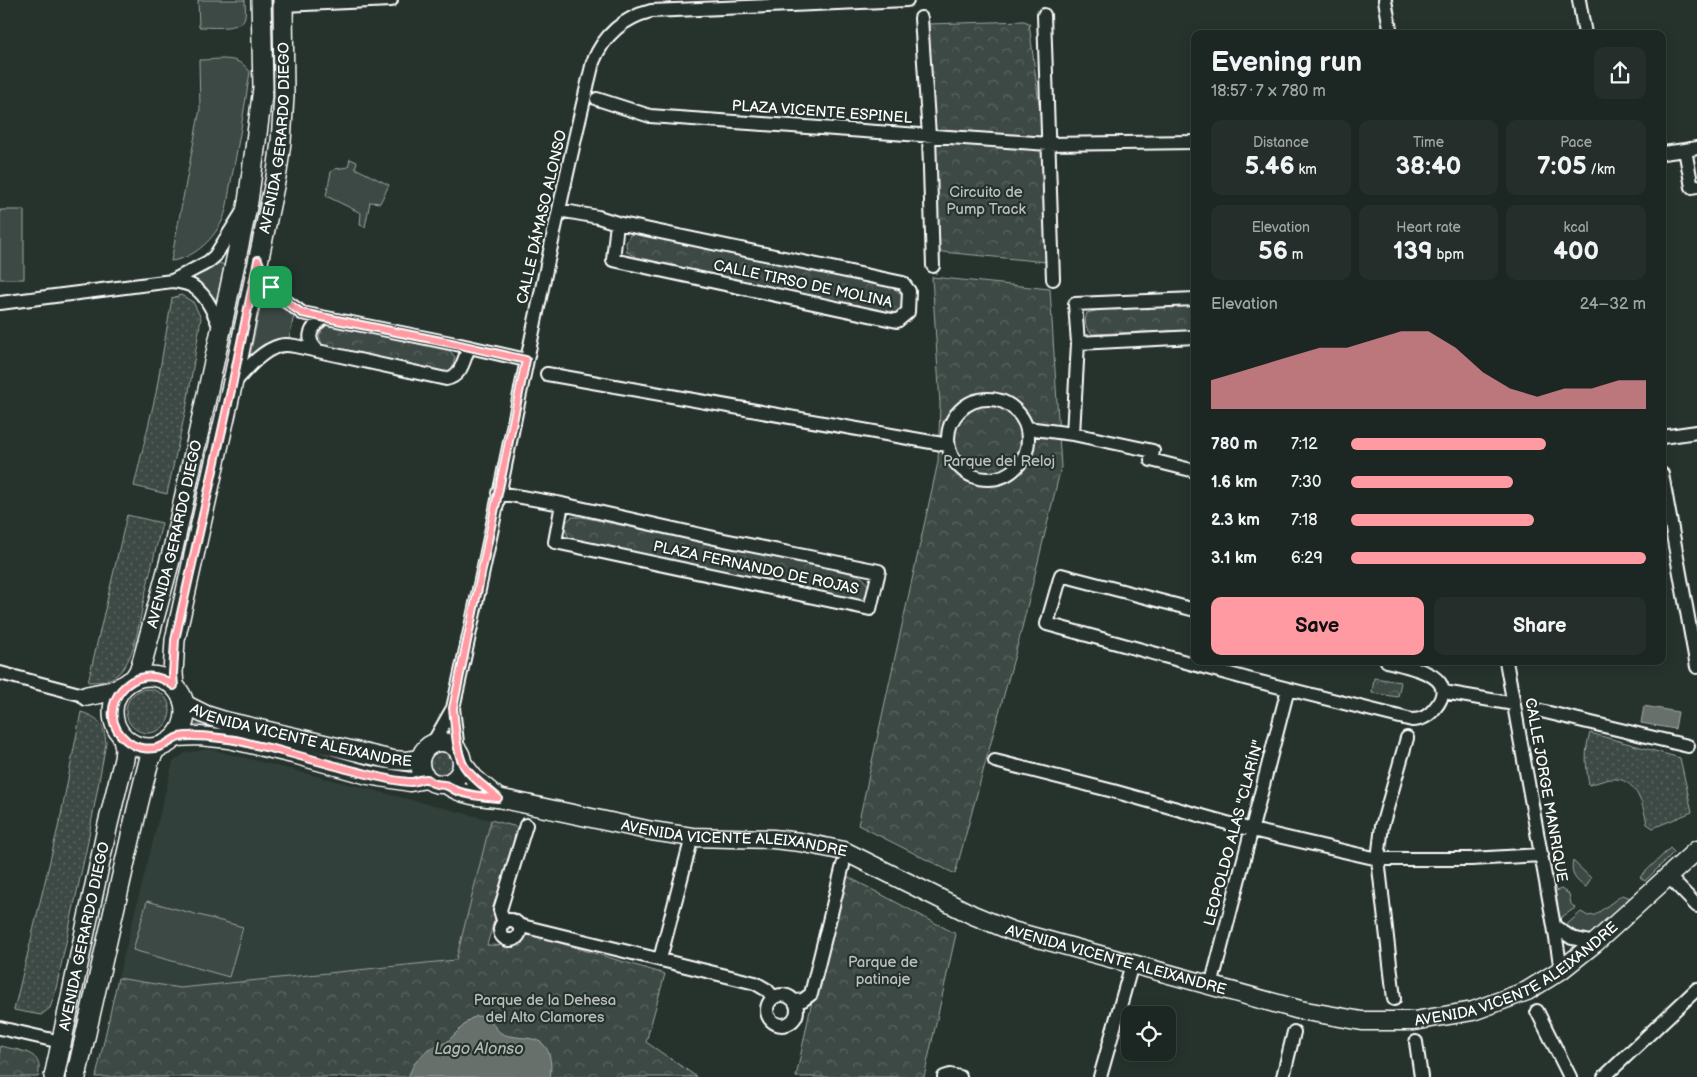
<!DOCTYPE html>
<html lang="en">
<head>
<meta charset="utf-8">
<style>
  body { margin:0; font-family:"Balsamiq Sans",sans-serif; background:#252e2a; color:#f1f3f6; height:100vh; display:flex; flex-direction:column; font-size:19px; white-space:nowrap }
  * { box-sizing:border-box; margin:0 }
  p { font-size:16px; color:#a0a5a5 }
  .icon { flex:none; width:28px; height:28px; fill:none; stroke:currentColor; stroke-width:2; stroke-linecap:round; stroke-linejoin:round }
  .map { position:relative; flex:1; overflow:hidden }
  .sheet { position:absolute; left:1191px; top:30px; width:475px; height:635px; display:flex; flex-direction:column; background:#1c2622; border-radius:10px; box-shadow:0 2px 12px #0003,0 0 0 1px #3a4340 }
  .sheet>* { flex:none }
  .controls { position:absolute; left:1121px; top:1006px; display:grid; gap:10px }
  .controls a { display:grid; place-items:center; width:55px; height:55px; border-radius:10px; background:#1c2622; box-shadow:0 2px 12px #0003,0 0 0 1px #3a4340; font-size:25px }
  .pin { position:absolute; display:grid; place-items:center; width:42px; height:42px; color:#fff; margin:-21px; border-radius:10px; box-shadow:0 2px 8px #0006 }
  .round { display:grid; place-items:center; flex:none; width:52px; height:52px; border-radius:10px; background:#252e2a }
  .headline { display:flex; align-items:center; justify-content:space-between; height:85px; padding:0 20px }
  h1 { font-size:28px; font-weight:800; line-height:38px }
  .metrics { display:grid; grid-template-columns:repeat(3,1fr); gap:8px; height:85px; padding:5px 20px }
  .metrics div { display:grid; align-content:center; border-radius:10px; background:#252e2a; text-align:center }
  .metrics b { font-size:25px; font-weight:800 }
  .metrics small { font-size:14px; font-weight:400 }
  .metrics p { font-size:14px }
  .chart { height:140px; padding:10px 20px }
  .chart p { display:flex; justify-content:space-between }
  .chart svg { width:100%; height:90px; margin-top:5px; fill:#ff9aa2; opacity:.7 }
  .button { display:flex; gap:10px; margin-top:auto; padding:10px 20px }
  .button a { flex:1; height:58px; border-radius:10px; background:#ff9aa2; color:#111; font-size:20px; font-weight:800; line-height:58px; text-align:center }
  .button a+a { background:#252e2a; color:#f1f3f6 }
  ul { padding:0 20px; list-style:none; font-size:16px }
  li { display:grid; grid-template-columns:80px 60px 1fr; align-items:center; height:38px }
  li i { height:12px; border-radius:6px; background:#ff9aa2 }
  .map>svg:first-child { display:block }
  .built { fill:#333f3a }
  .grass { fill:#3e4944; stroke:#9ea4a2 }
  .park { fill:url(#park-crowns); stroke:#9ea4a2 }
  .garden { fill:url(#garden-dots); stroke:#9ea4a2 }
  .water { fill:#67706c; stroke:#a4a9a7 }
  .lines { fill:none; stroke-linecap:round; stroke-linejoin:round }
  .street-casing { stroke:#fff; stroke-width:16 }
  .secondary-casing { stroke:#fff; stroke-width:21 }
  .primary-casing { stroke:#fff; stroke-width:22 }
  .street { stroke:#26332d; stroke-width:12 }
  .secondary { stroke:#26332d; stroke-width:18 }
  .primary { stroke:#26332d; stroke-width:19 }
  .route-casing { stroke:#fff; stroke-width:10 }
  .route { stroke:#ff9aa2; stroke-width:6 }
  .labels { text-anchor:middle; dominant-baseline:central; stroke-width:4.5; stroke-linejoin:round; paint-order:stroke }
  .street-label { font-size:15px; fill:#fff; stroke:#26332d }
  .park-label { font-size:15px; fill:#bbbfbe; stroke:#26332d }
  .water-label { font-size:16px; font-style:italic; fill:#b3b8b6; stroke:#26332d }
</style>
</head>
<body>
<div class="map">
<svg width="1697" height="1077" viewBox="0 0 1697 1077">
  <defs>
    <pattern id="park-crowns" width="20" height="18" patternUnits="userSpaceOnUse" patternTransform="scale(1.25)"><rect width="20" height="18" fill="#3e4944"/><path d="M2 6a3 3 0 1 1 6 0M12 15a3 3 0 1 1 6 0" fill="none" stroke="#5b6460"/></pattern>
    <pattern id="garden-dots" width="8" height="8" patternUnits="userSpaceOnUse" patternTransform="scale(1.25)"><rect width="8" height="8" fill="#3e4944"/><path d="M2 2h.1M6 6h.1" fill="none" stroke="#5b6460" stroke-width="1.8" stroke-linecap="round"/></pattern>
  </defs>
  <rect width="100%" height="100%" fill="#26332d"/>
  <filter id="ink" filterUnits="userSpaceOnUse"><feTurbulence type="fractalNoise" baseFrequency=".02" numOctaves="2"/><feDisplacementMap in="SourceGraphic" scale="10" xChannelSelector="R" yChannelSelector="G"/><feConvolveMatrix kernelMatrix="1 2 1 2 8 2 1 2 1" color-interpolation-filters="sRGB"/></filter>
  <g filter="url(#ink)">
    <path class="built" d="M209,749l282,71 -35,140 -276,28 -62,-10 55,-216 12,-9z"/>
    <path class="grass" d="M198,0h47c0,5 1,11 0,16 -2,15 -34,11 -46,11z
      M199,60c20,0 39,-6 51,12 -6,39 -12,76 -20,114 -2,12 -3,26 -9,37 -10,19 -28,35 -50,38l29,-152z
      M350,159l7,3 -2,6 34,17 -9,18 -10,-1 -5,25 -5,-2 1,-12 -35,-17 5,-24 4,-3 13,-2z
      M0,210h24v69h-24z
      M219,263l6,2 -9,35 -11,-14 -13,-8 14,-6z
      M264,289l12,16 18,10 -5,24 -14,2 -26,19z
      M1670,848l4,4 -29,29 -5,-4z
      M1573,861l18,17 -5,9c-11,-6 -16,-14 -13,-26z
      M1561,889l8,5 2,10 4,4 -16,11 -5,-27z
      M1622,895l12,4 -41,36h-16l-13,-8 17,-15 7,4 7,-1z
      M147,901l96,26 -14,50 -96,-27z"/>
    <path class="park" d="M921,18l7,6 96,-3 5,2 14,114 -8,2 -106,-3z
      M932,142l109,8 7,6 -1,106 -115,-11z
      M638,233h7l248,55 10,7v8l-6,9 -13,1 -248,-56 -9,-5 -1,-9 4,-8z
      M932,277l118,12 11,178 -41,169 -65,238 -97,-49 80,-363 2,-58z
      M1195,305v25l-103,4c-7,-6 -8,-12 -5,-21l16,-4z
      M327,325h7l116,26 5,6 -3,13 -5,3 -120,-25 -5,-4 -3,-8 3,-6z
      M572,517h10l272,57c11,3 14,8 15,19l-6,6 -8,2 -282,-61c-7,-3 -8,-10 -7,-18z
      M1374,678l27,4 -3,15 -26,-4z
      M491,820l30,8 -34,117 34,1 5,-13 139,41 -19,68 51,35h-601l22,-99 62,10 276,-28z
      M839,872l117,62 -32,143h-128z
      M0,1046c19,5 45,4 38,31h-38z"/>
    <path class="garden" d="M181,295l12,7 8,16 -14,86 -20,90 -33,-8 22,-93 16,-95z
      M127,515l35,8c-6,25 -12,50 -18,76 -4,20 -9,58 -24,73 -9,9 -19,10 -32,10z
      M126 711a22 22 0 1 1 44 0a22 22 0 1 1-44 0Z
      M81,712c19,6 23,12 25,31l-19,103 -32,147 -5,15 -9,7 -27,-5 47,-195z
      M189,714l28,12 -1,4 -17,-3 -14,1z
      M1590,733l90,25 12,54 -39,16 -6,-4c-3,-16 -10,-44 -31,-45 -8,-1 -19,4 -27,6 -3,-18 -5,-34 1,-52z
      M427 763a13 13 0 1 1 26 0a13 13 0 1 1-26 0Z"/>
    <path class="water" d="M1644,706l34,6 -3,17 -34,-6z
      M477,1016c18,1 13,9 24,17 5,3 10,3 15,4 8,1 21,1 27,7 8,7 9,23 7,33h-142l6,-13 14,-15 19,-7 23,-23z"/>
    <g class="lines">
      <g class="street-casing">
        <path id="street" d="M1385,0l6,34
          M1579,0l6,34
          M283,5l108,-5
          M1044,15l9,264
          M921,18l8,118 4,130
          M597,99l53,17 398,28 147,-2
          M1697,148l-12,2 7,37 5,-1
          M1663,153l22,-3
          M559,210l39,7 19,6 286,60 6,8 -1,21 -11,9 -284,-61 4,-37
          M259,262l6,16 14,18 23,17 154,31 70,16
          M172,281l36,-19 7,-6 27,-43
          M1195,299l-120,5 3,39 117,-6
          M0,303l172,-22c8,1 17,2 23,7 13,9 20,28 26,42
          M318,351c-14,-13 -7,-23 5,-33
          M547,374l401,71
          M234,383c12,-13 27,-32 45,-37 5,-2 11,-1 16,0l151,33c16,-3 17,-18 23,-32
          M948 439a40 40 0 1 1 80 0a40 40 0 1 1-80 0Z
          M1027,428l46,6 80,17 -2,9 44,11
          M1073,434l5,-91
          M1662,437l35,-5
          M1662,474l35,193
          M498,493l64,11 157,35 160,32 -9,38 -315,-67 7,-38
          M1195,610l-134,-35 -14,49 201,55 164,41c10,0 17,-4 23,-12 27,-33 -26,-41 -48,-47
          M1506,661l48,265 7,44
          M0,673l87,23
          M1444,692l70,12
          M453,708l5,43
          M1537,710l151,36
          M433,743l20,-35c49,-215 88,-432 140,-646 11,-27 30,-44 58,-51l256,-11
          M995,761l118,30 139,39 126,29h93l71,-4
          M1668,876l29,30
          M500 930a10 10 0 1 1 20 0a10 10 0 1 1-20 0Z
          M504,923l-4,-13 26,-85
          M518,925l237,58 12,7 6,7
          M1554,926l18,12 23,5
          M660,959l32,-122
          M1211,986l77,-297
          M767 1010a15 15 0 1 1 30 0a15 15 0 1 1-30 0Z
          M1394,999l-16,-140 4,-33 25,-88
          M795,1001l8,-1 8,-6 32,-129
          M1537,1011l33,66
          M0,1028l61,14
          M1416,1042l5,35
          M944,1077l6,-2 10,2
          M1100,1077l32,-113
          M1283,1077l11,-45
          M1604,1077l93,-88"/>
      </g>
      <g class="secondary-casing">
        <g id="secondary">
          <path id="s1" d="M184,704l22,11 19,6 168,39 14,1 13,-2"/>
          <path d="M175,737l24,-1 30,3 68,16 71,20 42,7 16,-3"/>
          <circle cx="441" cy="763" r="21"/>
          <path d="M463,764l11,14 24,20"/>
          <path id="s2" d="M446,784c15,11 34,13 52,14l154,33 40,6 81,2 27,3 44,9 129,64 39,16 288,79 62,11h52l59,-10 54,-20 34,-21 34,-27 102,-93"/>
        </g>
      </g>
      <g class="primary-casing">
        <g id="primary">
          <circle cx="149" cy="712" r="36"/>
          <path id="s3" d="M134,679l5,-8 4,-12 30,-110 48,-219 27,-128 15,-114 -2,-88"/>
          <path id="s4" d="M174,686l-1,-13 2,-33 57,-254 45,-214 4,-30 3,-46 -1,-96"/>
          <path d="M87,696l25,-5 13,-6"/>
          <path id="s5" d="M54,1077l54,-253 16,-65 1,-10 -2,-11"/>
          <path d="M76,1077l62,-272 11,-44 7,-13"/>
        </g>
      </g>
      <use href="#street" class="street"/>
      <use href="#secondary" class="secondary"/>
      <use href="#primary" class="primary"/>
    </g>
  </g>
  <g class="lines" filter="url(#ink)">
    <g class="route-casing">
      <path id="route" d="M258,260c10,26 21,38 44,53l154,31 70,16 -73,348c2,16 3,45 11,58 8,13 23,22 34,32 -14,-1 -27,-2 -41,-7 -4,-1 -8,-6 -13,-6 -4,-1 -7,0 -11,-2 -2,-1 -4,-3 -6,-4 -5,-1 -11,3 -15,3 -12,0 -33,-5 -45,-8 -34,-8 -68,-19 -102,-27 -13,-2 -25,-7 -37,-8 -16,-2 -34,-5 -49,-2 -5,1 -8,5 -13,7 -12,7 -28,6 -39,-3 -38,-30 7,-87 47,-55l-1,-12 2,-34 57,-254z"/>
    </g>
    <use href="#route" class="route"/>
  </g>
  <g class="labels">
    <g class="street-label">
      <text transform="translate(822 112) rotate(4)">PLAZA VICENTE ESPINEL</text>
      <text stroke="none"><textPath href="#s4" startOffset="559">AVENIDA GERARDO DIEGO</textPath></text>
      <text transform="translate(542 217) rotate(-77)">CALLE DÁMASO ALONSO</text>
      <text transform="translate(803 284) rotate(12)">CALLE TIRSO DE MOLINA</text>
      <text stroke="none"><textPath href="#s3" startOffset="151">AVENIDA GERARDO DIEGO</textPath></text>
      <text transform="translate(756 568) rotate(12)">PLAZA FERNANDO DE ROJAS</text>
      <text stroke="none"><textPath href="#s1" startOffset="122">AVENIDA VICENTE ALEIXANDRE</textPath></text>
      <text transform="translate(1546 790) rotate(80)">CALLE JORGE MANRIQUE</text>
      <text transform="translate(1234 833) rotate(-75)">LEOPOLDO ALAS "CLARÍN"</text>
      <text stroke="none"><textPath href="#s2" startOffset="295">AVENIDA VICENTE ALEIXANDRE</textPath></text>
      <text stroke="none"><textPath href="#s5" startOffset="144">AVENIDA GERARDO DIEGO</textPath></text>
      <text stroke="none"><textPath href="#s2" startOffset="700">AVENIDA VICENTE ALEIXANDRE</textPath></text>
      <text stroke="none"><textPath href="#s2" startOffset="1120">AVENIDA VICENTE ALEIXANDRE</textPath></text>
    </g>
    <g class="park-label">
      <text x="986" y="192">Circuito de<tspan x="986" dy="17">Pump Track</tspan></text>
      <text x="999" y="461">Parque del Reloj</text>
      <text x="883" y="962">Parque de<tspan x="883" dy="17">patinaje</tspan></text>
      <text x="545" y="1000">Parque de la Dehesa<tspan x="545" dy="17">del Alto Clamores</tspan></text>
    </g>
    <g class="water-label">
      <text x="479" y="1049">Lago Alonso</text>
    </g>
  </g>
</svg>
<div class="controls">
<a><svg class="icon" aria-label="locate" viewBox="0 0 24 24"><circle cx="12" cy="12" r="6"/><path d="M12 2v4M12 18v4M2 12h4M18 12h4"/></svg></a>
</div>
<div class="pin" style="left:271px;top:287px;background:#1e9e55"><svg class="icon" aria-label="arrive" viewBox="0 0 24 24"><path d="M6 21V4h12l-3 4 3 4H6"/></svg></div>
<section class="sheet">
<div class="headline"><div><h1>Evening run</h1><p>18:57 · 7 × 780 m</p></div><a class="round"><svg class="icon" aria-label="share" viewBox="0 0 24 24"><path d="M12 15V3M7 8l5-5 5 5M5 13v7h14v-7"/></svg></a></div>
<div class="metrics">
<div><p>Distance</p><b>5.46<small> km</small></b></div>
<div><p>Time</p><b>38:40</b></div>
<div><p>Pace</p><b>7:05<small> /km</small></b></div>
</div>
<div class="metrics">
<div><p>Elevation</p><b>56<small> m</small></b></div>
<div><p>Heart rate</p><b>139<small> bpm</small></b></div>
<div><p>kcal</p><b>400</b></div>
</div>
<div class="chart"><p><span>Elevation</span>24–32 m</p>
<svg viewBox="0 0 160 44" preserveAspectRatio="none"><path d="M0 44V30L10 26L20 22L30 18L40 14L50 14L60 10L70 6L80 6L90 14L100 26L110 34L120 38L130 34L140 34L150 30L160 30V44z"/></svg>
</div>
<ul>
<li><b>780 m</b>7:12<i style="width:66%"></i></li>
<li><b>1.6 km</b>7:30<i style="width:55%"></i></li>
<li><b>2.3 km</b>7:18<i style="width:62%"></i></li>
<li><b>3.1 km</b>6:29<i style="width:100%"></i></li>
</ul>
<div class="button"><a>Save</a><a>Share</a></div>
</section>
</div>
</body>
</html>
